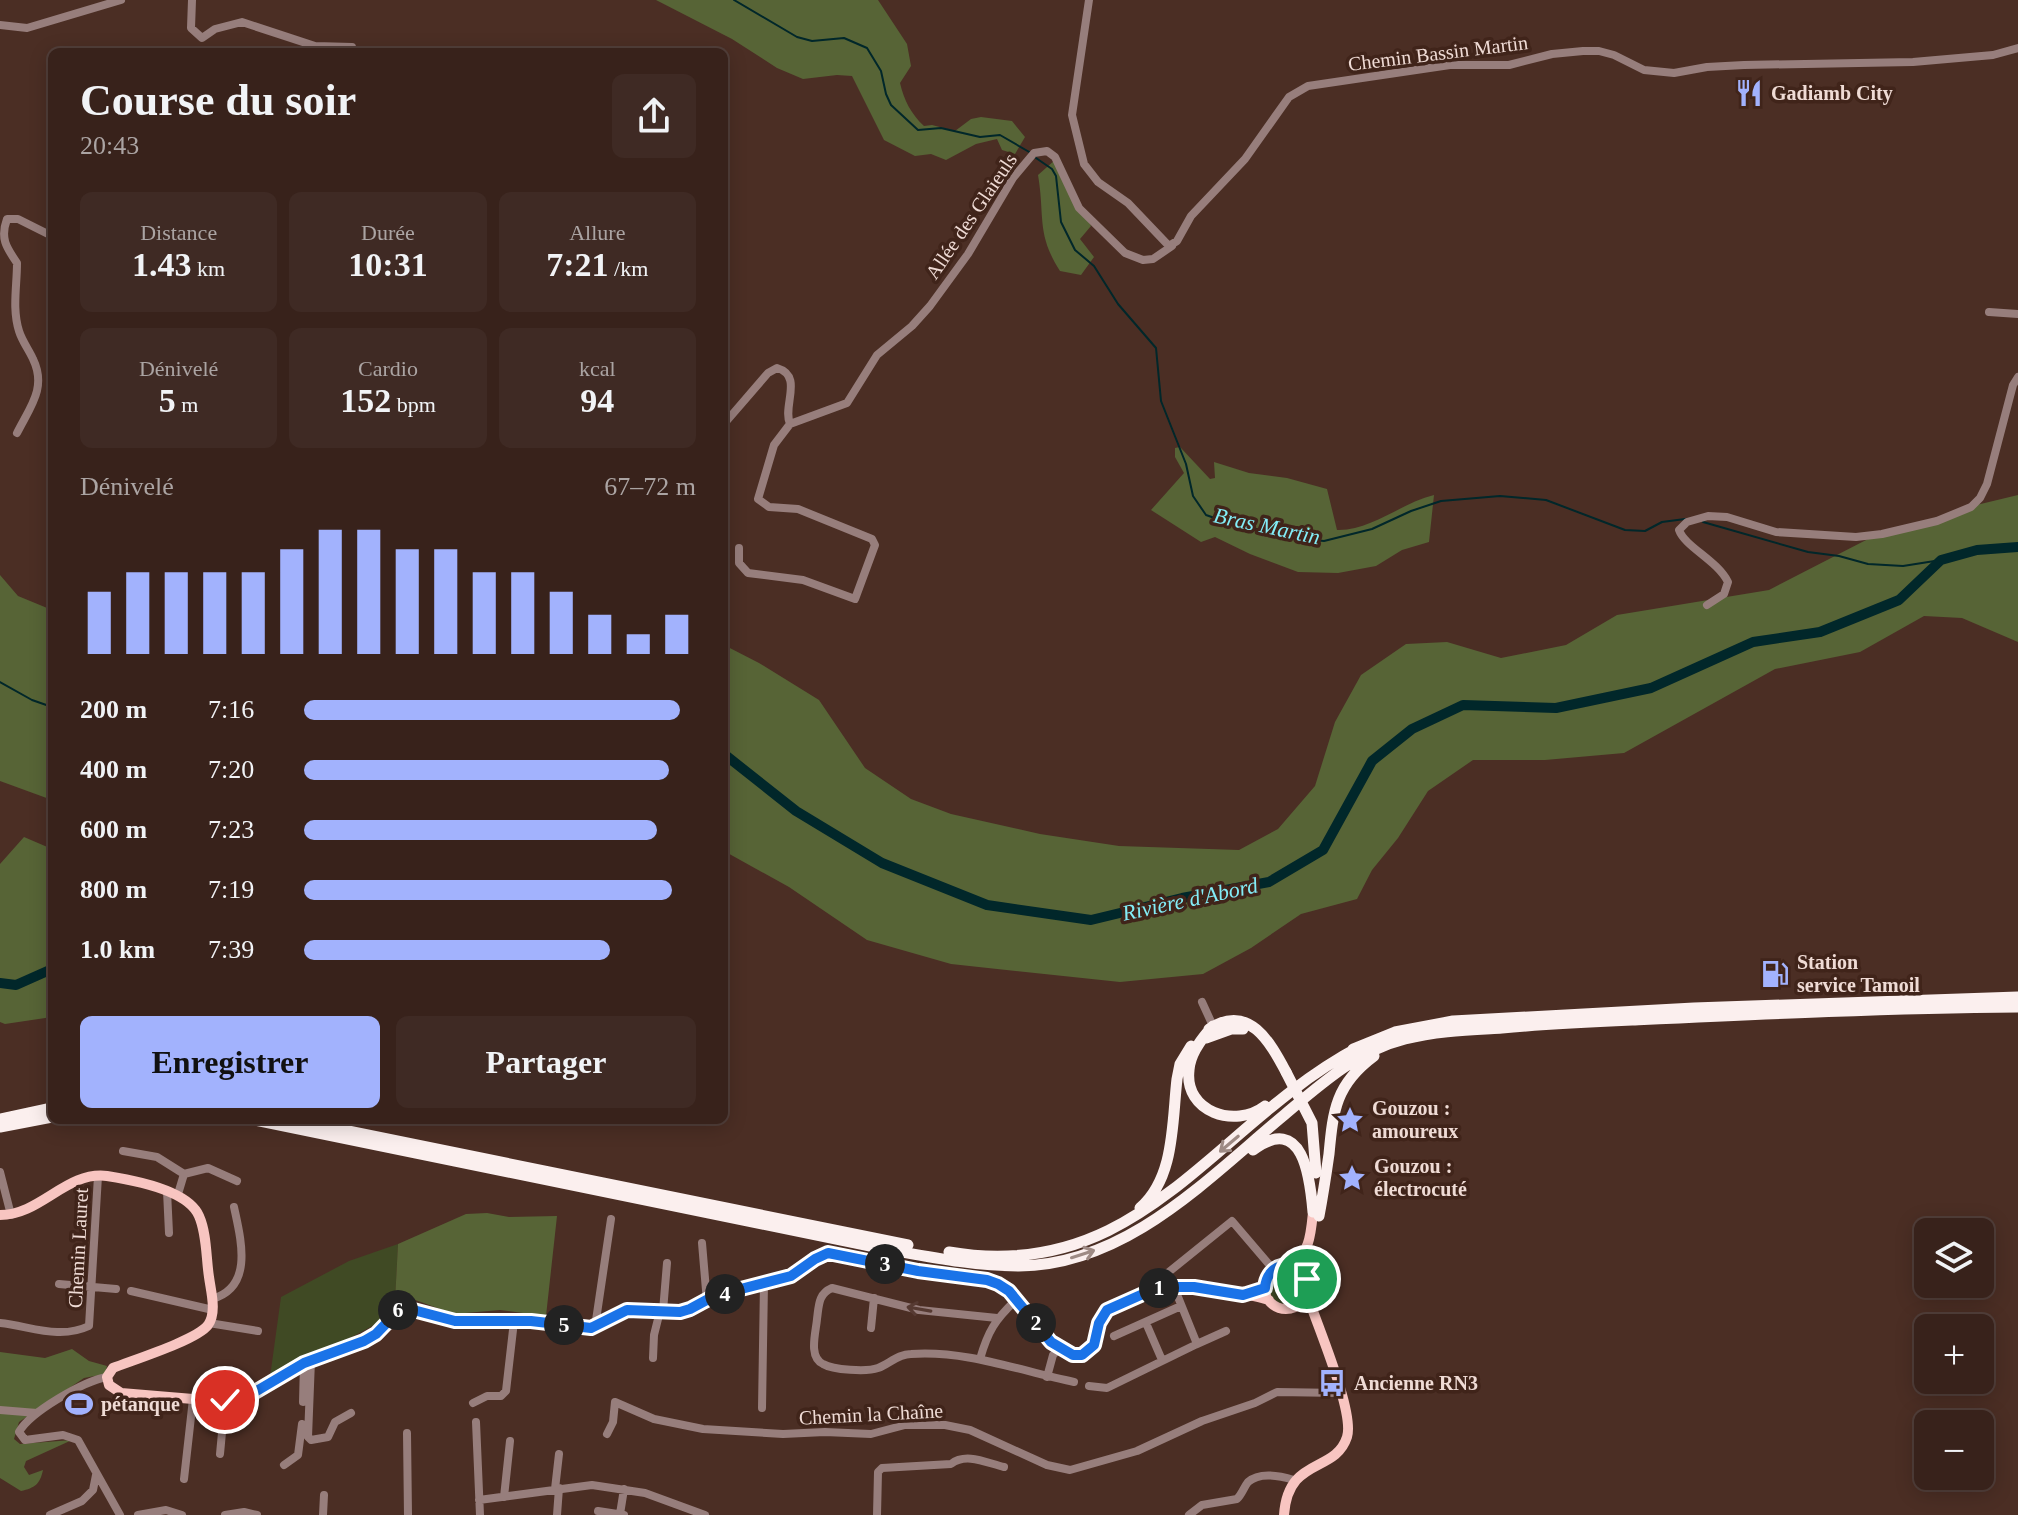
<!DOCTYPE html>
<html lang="fr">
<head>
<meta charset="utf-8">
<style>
  body { margin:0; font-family:Georgia,serif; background:#3f2a24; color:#f1f3f6; height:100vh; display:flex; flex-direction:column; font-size:30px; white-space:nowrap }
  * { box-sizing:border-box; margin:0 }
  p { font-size:26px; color:#aba4a3 }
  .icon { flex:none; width:44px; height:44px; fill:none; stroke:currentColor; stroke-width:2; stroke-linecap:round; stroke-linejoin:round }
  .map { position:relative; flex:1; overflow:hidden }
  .panel { position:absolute; left:48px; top:48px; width:680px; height:1076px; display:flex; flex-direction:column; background:#38221b; border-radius:12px; box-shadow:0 4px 20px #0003,0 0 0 2px #523f3a }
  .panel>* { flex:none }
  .fabs { position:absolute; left:1914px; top:1218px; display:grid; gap:16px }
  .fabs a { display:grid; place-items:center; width:80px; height:80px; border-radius:12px; background:#38221b; box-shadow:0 4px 20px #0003,0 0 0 2px #523f3a; font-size:40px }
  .pin { position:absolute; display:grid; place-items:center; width:68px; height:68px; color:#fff; margin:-34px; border:4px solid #fff; border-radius:50%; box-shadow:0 2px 8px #0007 }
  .km { position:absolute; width:40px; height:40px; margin:-20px; border-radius:50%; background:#222; color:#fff; font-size:22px; line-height:40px; text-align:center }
  .round { display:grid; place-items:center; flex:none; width:84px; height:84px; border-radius:12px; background:#3f2a24 }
  .headline { display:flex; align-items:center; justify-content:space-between; height:136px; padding:0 32px }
  h1 { font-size:44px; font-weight:700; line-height:60px }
  .stats { display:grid; grid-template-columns:repeat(3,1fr); gap:12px; height:136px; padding:8px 32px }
  .stats div { display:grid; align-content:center; border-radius:12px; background:#3f2a24; text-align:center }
  .stats b { font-size:34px; font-weight:700 }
  .stats small { font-size:22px; font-weight:400 }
  .stats p { font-size:22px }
  .chart { height:224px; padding:16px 32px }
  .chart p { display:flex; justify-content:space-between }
  .chart svg { width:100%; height:144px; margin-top:8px; stroke:#a2b2fd; stroke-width:6 }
  .action { display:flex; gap:16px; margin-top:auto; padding:16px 32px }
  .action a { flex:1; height:92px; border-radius:12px; background:#a2b2fd; color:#111; font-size:32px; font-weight:700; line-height:92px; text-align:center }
  .action a+a { background:#3f2a24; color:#f1f3f6 }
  ul { padding:0 32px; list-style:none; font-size:26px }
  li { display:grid; grid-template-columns:128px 96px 1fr; align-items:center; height:60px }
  li i { height:20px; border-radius:10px; background:#a2b2fd }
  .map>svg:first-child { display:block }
  .green { fill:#404a24 }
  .forest { fill:#576436 }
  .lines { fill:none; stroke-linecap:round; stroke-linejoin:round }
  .stream { stroke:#01272a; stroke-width:2 }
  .river { stroke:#01272a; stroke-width:10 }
  .minor { stroke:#977e7c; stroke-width:8 }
  .major { stroke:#f8c5c1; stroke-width:10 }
  .highway { stroke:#fbefee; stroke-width:11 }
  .highway-bridge { stroke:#fbefee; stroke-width:11 }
  .oneway { stroke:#9e8a84 }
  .oneway2 { stroke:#563a32 }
  .route-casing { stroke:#fff; stroke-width:16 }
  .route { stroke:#1a73e8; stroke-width:10 }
  .labels { text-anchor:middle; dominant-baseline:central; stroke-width:7; stroke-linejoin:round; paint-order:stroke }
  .street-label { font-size:20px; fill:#efdbd5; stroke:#40241a }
  .poi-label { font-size:20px; font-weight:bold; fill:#efdbd5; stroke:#40241a; text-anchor:start }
  .water-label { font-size:22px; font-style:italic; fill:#83edf7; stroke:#40241a }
</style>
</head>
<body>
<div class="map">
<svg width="2018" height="1515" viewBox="0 0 2018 1515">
  <rect width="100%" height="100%" fill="#4b2e24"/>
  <path class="green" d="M398,1244l-3,57 -19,23 -26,14 -48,18 -32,21 11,-80 68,-36z
    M1269 1287a17 17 0 1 1 34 0a17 17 0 1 1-34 0Z"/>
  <path class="forest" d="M656,0h222l29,44 4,22 -11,17c4,17 11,31 24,43l8,-1 23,6 16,-12 10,-2 31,4 13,16 -10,17 -13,-4 -5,-11 -21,5 -30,16 -15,-6 -16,2 -31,-16 -32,-64 -15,-1 -34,4 -26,-11 -45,-29z
    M1055,160l36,66 -11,13 14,18 -13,18 -21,-4c-24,-37 -15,-56 -22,-96z
    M1180,447l30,32 5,-1 -1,-16 35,11 38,5 40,11 10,41c34,1 64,-27 97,-35l-5,47 -27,8 -26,16 -38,7 -40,-1 -48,-18 -35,-17 -14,5 -50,-32 33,-37 -9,-16v-9z
    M2018,495v147l-56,-24 -38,-2 -64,36 -85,17 -151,84 -79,7h-72l-45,31 -30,47 -26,32 -15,29 -56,15 -50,34 -48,26 -83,8 -169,-18 -84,-24 -78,-53 -65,-36v-206l35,18 60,37 46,68 46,31 40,15 89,20 79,12 120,4 39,-21 37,-43 20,-64 26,-47 45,-31 41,-2 54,16 65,-13 51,-30 152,-25 99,-51 38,-9 58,-22z
    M0,575l18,21 34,14v190l-52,-19z
    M24,837l28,12v168l-47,7 -5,-2v-158z
    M487,1213l22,4 48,-1 -11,100 -46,-6 -46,4 -47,-17 -12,4 3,-57 68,-30z
    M72,1349l17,12 18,5 -2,8 -21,4 -65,44 -5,17 6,5 52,-4 -46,21 -2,6 5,8 14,-5c-3,14 -8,18 -22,21l-21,-13v-126l45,6z"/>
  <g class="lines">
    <path class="stream" d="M734,0l63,37 15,4 32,-3 23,10 14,23 5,23 5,11 27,25 23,-2 39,9 20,-2 31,18
      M1036,158l16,11 4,7 5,46 14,28 19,16 24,38 38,44 5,53 25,63 7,32 13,19 20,7 68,16 30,3 48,-12 39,-18 30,-10 59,-5 46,4 79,30 20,1 17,-9 23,-3
      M1703,522l105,30 31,4 29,8 35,2 38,-6
      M0,682l32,18 20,7"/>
    <path class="river" d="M724,754l72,57 86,52 105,42 104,15 91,-22 87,-16 54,-32 49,-89 40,-32 51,-24 93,3 95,-20 102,-46 67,-10 79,-32 42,-40 36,-10 41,-3
      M0,983l16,2 36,-16"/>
    <path class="minor" d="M192,0l-1,28 11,10 13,-9 27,-7 73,24 37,1v5
      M1089,0l-17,115 12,49 14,18 30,21 41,43 8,-5 14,-25 54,-57 44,-62 19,-11 142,-21h59l43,-11 31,-3h16l15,4 30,15 30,3 33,-6 37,-2 169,-3 80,-7 25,-7
      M0,25l27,3 94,-28
      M1989,312l29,2
      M724,424l44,-51 9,-5c27,8 5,38 13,56l57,-21 30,-48 35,-29 18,-20 38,-52 45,-76 21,-25 13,-2 8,6 24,51 46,45 18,7 10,-1 19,-13
      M17,433c13,-26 30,-45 16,-74 -4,-9 -11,-18 -14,-28 -7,-22 -2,-45 -2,-68 -11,-16 -17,-25 -10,-44h11l34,17
      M739,548v15l9,10 55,7 52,19 20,-54 -3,-6 -74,-30 -29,-2 -11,-8 16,-54 16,-21
      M1707,605l17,-11 4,-12c-11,-22 -43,-35 -49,-52l8,-8 21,-6 19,1 49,15 80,5 26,-3 55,-13 34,-14 9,-9 7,-14 26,-99 5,-8
      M1202,1002l11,24
      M123,1151l34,6 27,17 24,-6 29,13
      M0,1172l11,43
      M167,1191l2,42
      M178,1194l6,-20
      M702,1243l5,59
      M59,1284l57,5
      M1165,1287v-12l67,-54 41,48
      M131,1291l82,19
      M212,1299c42,-12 29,-59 22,-92
      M663,1311l4,-48
      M997,1318l-78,-8 -87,-22c-14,6 -13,17 -15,31 -1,13 -9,38 6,45 10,6 44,8 55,4 11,-4 20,-14 33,-14 56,-4 109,17 163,28
      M0,1323c30,3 59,17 89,3l9,-150
      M209,1323l49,8
      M1146,1323l16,37
      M595,1327l16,-108
      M871,1328l3,-30
      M1114,1336l67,-30
      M1197,1344l29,-13
      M653,1358l1,-23 6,-24
      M980,1359c8,-28 15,-39 36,-59
      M311,1360l-3,77 3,3 17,-3 7,-15 16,-9
      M107,1377c-23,4 -77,35 -88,55l6,8 38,-5 15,5 42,75
      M1047,1377l6,-22 6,-6
      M1089,1386l18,2 90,-44 -23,-57
      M303,1402l1,-39
      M473,1403l14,-7h14l5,-5 8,-70
      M762,1408l2,-125
      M0,1410l37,3
      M476,1422l4,93
      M407,1433l1,82
      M607,1434l6,-12 2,-20 39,17 49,10 80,5 42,-2 46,2 34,-9h40l25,5 77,35 23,5 67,-19 65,-30 53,-18 22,-11 63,1
      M220,1454l5,-54
      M284,1465l14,-10 4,-31
      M184,1479l9,-80
      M555,1489l4,-35
      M504,1497l6,-56
      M479,1500l113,-15 53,8 60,22
      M598,1511l26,4
      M620,1514l4,-25
      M50,1515l32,-14 11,-11 3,-15
      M138,1515l28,-5 16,5
      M225,1515l19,-3 13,3
      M323,1515l1,-20
      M557,1515l2,-27
      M877,1515l1,-43 4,-4 69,-4c15,-12 36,-1 53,3
      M1189,1515l13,-10 35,-6c5,-5 7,-12 11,-17 12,-11 33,-6 46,-2"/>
    <path class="major" d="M0,1215c41,0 66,-44 107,-39 26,4 81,14 92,40 8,18 7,42 10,61 2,15 8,35 -1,48 -11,15 -75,35 -95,43l-6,9 2,8 12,8 72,6h47l15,-6 49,-30 60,-22 12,-7 26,-27 11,1 42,13h76l60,7 36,-18 53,2 10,-3 24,-13 77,-20 24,-17 13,-6c31,2 60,13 90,18 25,4 56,1 79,12 28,14 48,73 80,72 25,0 16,-29 28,-42 6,-7 18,-11 27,-15 10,-4 23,-10 34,-11 28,-2 77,5 103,13
      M1290,1265c20,-10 21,-33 23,-53
      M1264 1287a22 22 0 1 1 44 0a22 22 0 1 1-44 0Z
      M1284,1515c4,-59 51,-41 63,-78 8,-25 -31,-114 -40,-143"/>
    <path class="highway" d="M1213,1026c-11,12 -23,27 -24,44 -5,42 46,59 76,36
      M1209,1029c40,-26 61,13 77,43
      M1206,1038l25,-9h12
      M1353,1049l42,-17 58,-11 241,-13 324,-11
      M0,1119l52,-11
      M254,1120l626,128c46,8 92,18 139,18 107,-1 187,-86 264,-150 37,-31 74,-65 122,-77 32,-8 64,-9 97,-11 44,-4 89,-6 133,-8 128,-6 255,-12 383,-13
      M294,1120l614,125
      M0,1127l52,-10
      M1253,1150c50,-37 57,27 60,62
      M1140,1208c35,-30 32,-86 37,-129l3,-15 11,-18
      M1319,1216c4,-21 7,-41 10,-62 4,-44 7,-70 45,-98
      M949,1252c192,33 264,-128 410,-205"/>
    <path class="highway-bridge" d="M1286,1072l26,51 4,50"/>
  </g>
  <defs><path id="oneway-shaft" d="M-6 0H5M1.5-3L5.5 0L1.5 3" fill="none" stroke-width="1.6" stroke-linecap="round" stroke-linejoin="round" transform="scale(2)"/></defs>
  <g class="oneway">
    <use href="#oneway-shaft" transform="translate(1229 1144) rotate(140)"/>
    <use href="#oneway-shaft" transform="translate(1083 1254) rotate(-18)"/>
  </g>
  <use class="oneway2" href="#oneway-shaft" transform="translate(919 1309) rotate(-170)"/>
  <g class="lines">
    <g class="route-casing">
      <path id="route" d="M225,1400l23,-4 56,-33 60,-22 12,-7 26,-27 53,14h76l60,7 36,-18 53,2 10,-3 24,-13 77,-20 24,-17 13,-6 90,18 69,9 11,4 11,7 42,51 22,13h9l12,-10 5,-22 8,-13 45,-20 13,-3h29l49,8 22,-7c2,-25 29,-31 42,-9"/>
    </g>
    <use href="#route" class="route"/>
  </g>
  <defs>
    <g id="restaurant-bare" transform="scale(2.16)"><path d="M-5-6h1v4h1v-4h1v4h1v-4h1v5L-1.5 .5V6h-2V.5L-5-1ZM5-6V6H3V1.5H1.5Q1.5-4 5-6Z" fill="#a2b2fd" stroke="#40241a" stroke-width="2.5" paint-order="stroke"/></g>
    <g id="fuel-bare" transform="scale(2.16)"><path d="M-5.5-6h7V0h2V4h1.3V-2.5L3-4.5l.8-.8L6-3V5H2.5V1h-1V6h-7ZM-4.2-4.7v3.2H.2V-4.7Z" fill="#a2b2fd" stroke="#40241a" stroke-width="2.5" paint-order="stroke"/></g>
    <g id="sight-bare" transform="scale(2.16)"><path d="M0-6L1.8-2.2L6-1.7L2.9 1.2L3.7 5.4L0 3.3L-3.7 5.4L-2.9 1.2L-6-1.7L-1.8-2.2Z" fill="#a2b2fd" stroke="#40241a" stroke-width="2.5" paint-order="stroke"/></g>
    <g id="bus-bare" transform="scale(2.16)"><path d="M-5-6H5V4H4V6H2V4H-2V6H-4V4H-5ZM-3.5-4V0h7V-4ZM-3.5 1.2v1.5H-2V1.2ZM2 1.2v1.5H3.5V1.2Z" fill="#a2b2fd" stroke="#40241a" stroke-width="2.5" paint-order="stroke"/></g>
    <g id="stadium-bare" transform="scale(2.16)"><path d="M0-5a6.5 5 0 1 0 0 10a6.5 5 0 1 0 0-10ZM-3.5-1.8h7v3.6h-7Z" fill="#a2b2fd" stroke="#40241a" stroke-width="2.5" paint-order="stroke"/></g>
  </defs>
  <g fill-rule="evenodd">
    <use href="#restaurant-bare" x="1749" y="93"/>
    <use href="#fuel-bare" x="1775" y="974"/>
    <use href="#sight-bare" x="1350" y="1120"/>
    <use href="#sight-bare" x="1352" y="1178"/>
    <use href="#bus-bare" x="1332" y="1383"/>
    <use href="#stadium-bare" x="79" y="1404"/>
  </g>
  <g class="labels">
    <g class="street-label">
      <text transform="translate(1438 53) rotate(-7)">Chemin Bassin Martin</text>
      <text transform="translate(971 216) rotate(-56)">Allée des Glaieuls</text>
      <text transform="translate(78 1248) rotate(-87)">Chemin Lauret</text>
      <text transform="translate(871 1414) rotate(-3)">Chemin la Chaîne</text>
    </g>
    <g class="poi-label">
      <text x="1771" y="93">Gadiamb City</text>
      <text x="1797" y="962">Station<tspan x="1797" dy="23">service Tamoil</tspan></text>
      <text x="1372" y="1108">Gouzou :<tspan x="1372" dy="23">amoureux</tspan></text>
      <text x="1374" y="1166">Gouzou :<tspan x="1374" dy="23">électrocuté</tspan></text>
      <text x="1354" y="1383">Ancienne RN3</text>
      <text x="101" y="1404">pétanque</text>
    </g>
    <g class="water-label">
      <text transform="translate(1267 526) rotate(12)">Bras Martin</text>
      <text transform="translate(1190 899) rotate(-12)">Rivière d'Abord</text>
    </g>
  </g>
</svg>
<div class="fabs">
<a><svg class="icon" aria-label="layers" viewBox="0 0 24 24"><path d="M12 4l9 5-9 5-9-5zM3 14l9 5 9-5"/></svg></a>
<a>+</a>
<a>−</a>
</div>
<div class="pin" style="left:1307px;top:1279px;background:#1e9e55"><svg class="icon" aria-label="arrive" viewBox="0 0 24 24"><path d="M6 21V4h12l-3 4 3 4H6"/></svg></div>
<div class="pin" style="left:225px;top:1400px;background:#d93025"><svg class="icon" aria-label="check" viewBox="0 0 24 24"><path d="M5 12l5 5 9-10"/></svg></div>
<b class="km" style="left:1159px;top:1288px">1</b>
<b class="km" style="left:1036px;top:1323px">2</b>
<b class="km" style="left:885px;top:1264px">3</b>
<b class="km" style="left:725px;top:1294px">4</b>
<b class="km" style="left:564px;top:1325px">5</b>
<b class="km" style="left:398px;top:1310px">6</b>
<section class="panel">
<div class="headline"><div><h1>Course du soir</h1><p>20:43</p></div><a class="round"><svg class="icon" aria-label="share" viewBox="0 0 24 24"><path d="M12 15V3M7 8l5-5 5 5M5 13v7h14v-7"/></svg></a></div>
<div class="stats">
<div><p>Distance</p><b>1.43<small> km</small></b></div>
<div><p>Durée</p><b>10:31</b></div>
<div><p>Allure</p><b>7:21<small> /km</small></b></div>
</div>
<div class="stats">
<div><p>Dénivelé</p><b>5<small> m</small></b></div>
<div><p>Cardio</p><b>152<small> bpm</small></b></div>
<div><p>kcal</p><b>94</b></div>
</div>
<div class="chart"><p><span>Dénivelé</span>67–72 m</p>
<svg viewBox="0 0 160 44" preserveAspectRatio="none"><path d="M5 44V25M15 44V19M25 44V19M35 44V19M45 44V19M55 44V12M65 44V6M75 44V6M85 44V12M95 44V12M105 44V19M115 44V19M125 44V25M135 44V32M145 44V38M155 44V32"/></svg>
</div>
<ul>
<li><b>200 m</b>7:16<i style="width:96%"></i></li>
<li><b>400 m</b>7:20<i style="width:93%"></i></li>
<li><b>600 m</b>7:23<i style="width:90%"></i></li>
<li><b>800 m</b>7:19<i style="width:94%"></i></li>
<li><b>1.0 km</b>7:39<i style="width:78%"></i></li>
</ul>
<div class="action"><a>Enregistrer</a><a>Partager</a></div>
</section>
</div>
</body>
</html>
